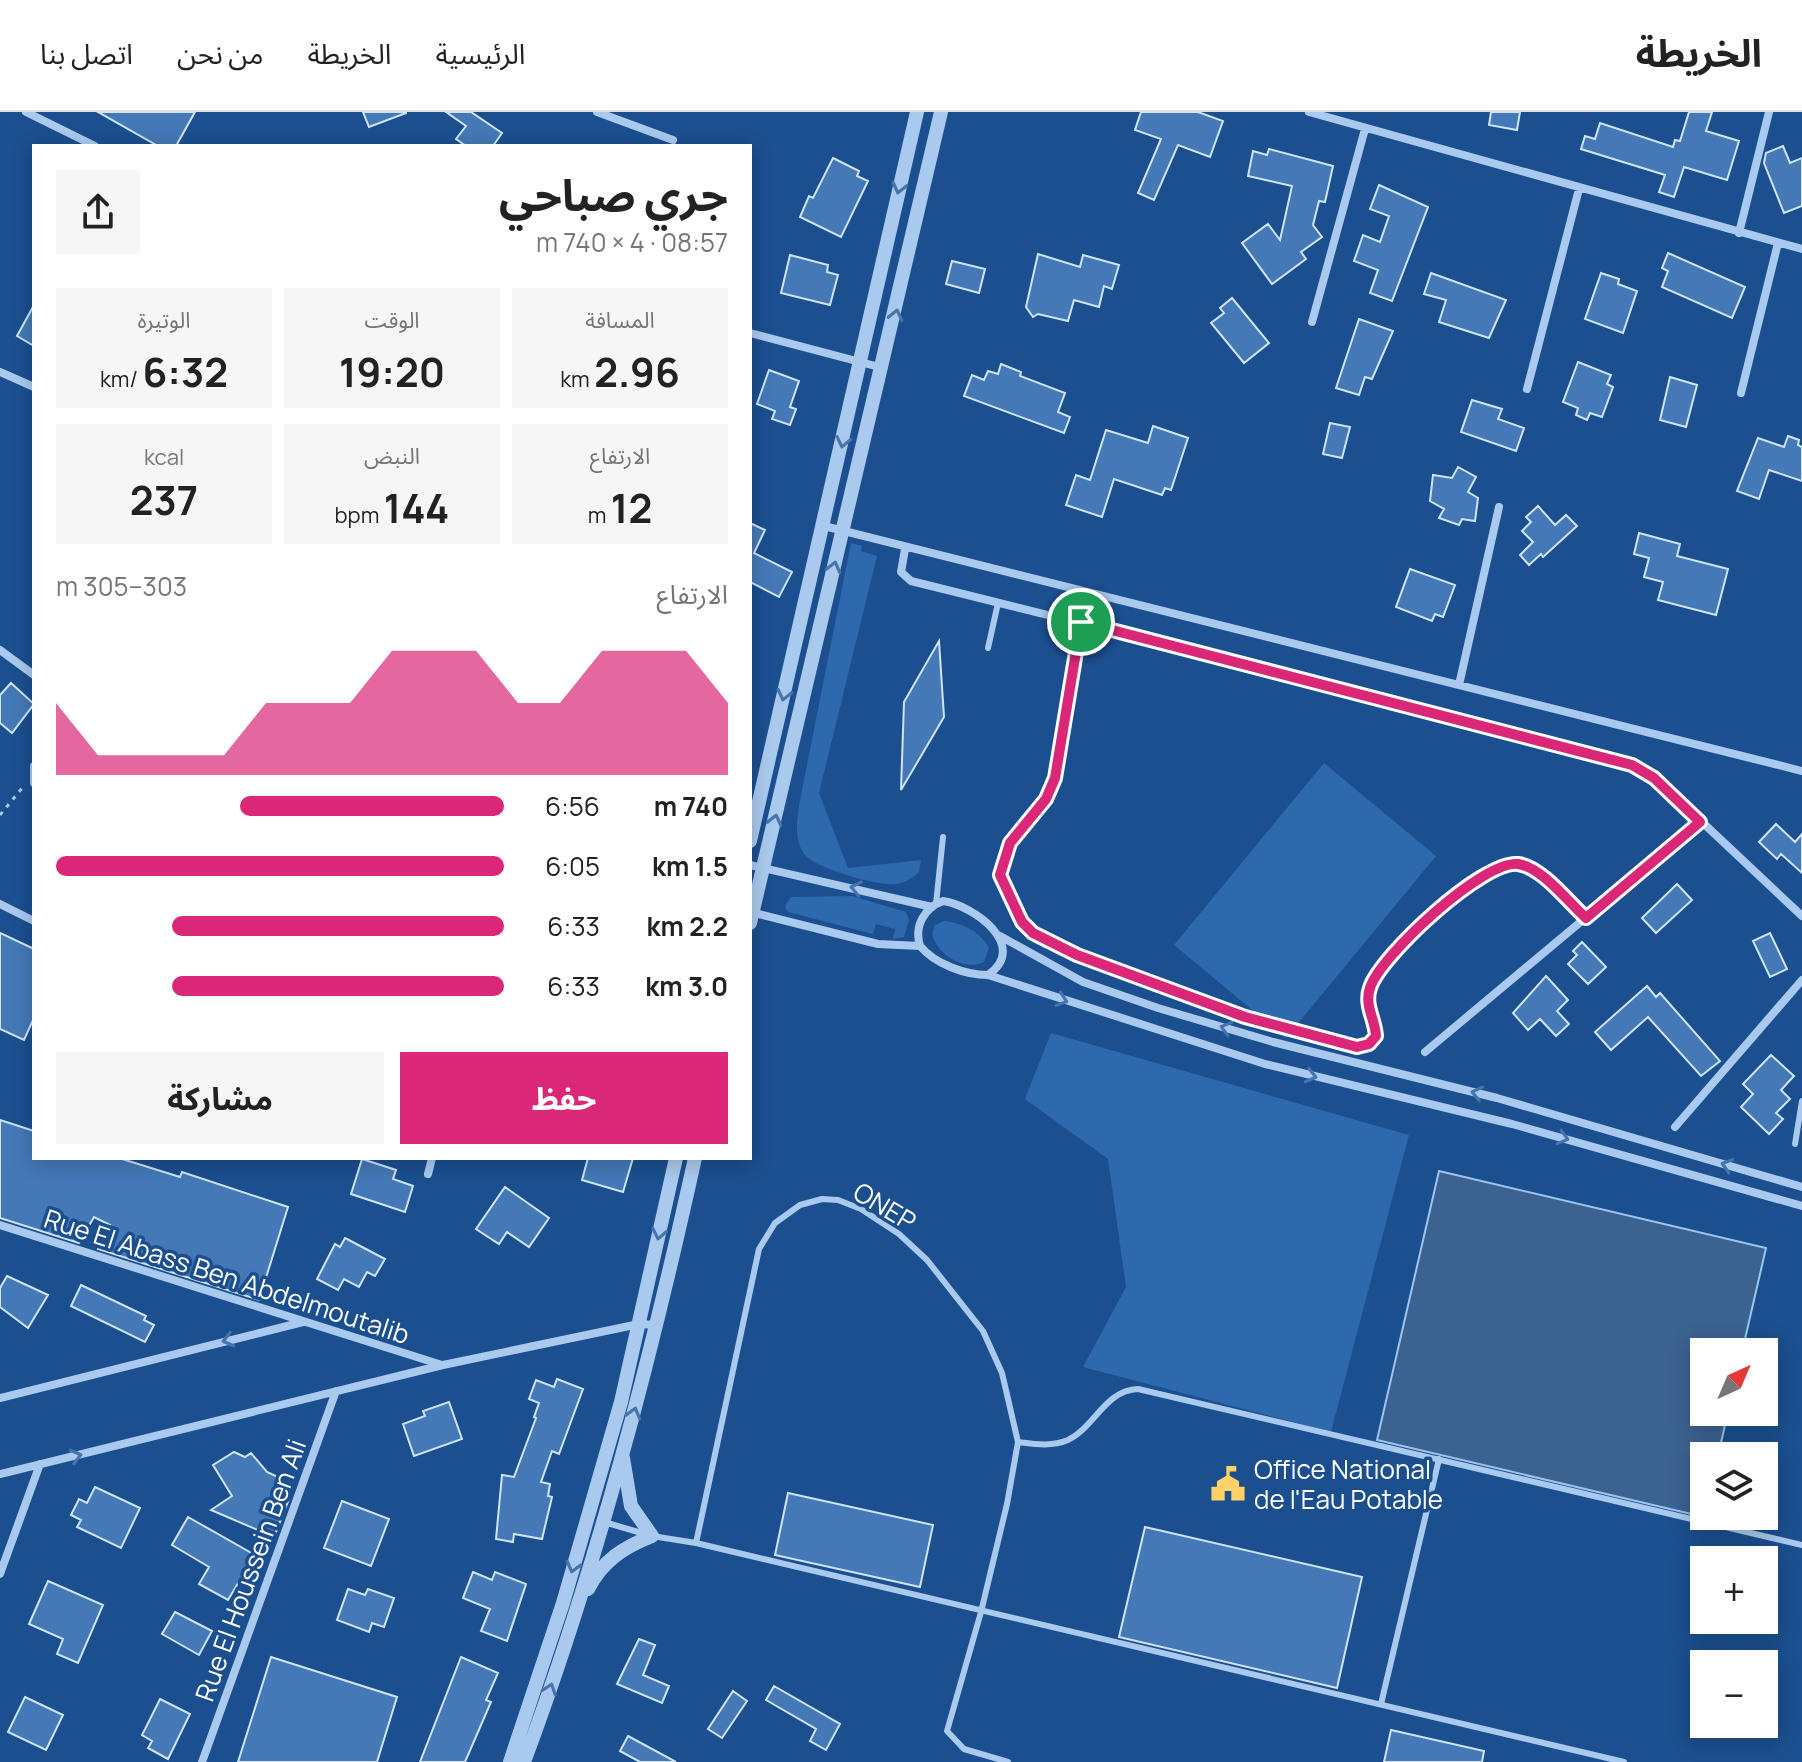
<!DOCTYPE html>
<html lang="ar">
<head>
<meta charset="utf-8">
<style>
  body { margin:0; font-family:Manrope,"Noto Sans Arabic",sans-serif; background:#f6f6f6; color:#222; direction:rtl; height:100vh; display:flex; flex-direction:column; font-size:30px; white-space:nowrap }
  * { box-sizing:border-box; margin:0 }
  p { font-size:26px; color:#767676 }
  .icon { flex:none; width:44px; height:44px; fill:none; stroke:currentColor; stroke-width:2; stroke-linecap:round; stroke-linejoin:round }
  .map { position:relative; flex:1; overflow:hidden; direction:ltr }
  .panel { position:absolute; left:32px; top:32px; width:720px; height:1016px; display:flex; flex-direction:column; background:#fff; border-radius:0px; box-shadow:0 4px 20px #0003; direction:rtl }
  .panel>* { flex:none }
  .needle { width:52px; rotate:44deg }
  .tools { position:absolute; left:1690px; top:1226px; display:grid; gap:16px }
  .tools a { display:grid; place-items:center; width:88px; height:88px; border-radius:0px; background:#fff; box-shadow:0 4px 20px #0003; font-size:40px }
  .pin { position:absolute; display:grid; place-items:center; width:68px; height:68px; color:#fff; margin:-34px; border:4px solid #fff; border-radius:50%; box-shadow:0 2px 8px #0007 }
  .round { display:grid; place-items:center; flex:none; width:84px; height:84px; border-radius:0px; background:#f6f6f6 }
  .overview { display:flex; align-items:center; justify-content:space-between; height:136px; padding:0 24px }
  h1 { font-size:44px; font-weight:700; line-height:60px }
  .figures { display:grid; grid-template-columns:repeat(3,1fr); gap:12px; height:136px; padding:8px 24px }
  .figures div { display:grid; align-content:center; border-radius:0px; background:#f6f6f6; text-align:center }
  .figures b { font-size:40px; font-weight:700 }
  .figures small { font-size:22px; font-weight:400 }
  .figures p { font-size:22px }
  .chart { height:224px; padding:16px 24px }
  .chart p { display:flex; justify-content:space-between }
  .chart svg { width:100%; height:144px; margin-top:8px; fill:#db2777; opacity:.7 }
  .primary-button { display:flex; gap:16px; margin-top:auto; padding:16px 24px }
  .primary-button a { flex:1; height:92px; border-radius:0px; background:#db2777; color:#fff; font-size:32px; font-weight:700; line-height:92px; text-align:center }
  .primary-button a+a { background:#f6f6f6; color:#222 }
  ul { padding:0 24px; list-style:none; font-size:26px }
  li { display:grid; grid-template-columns:128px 96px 1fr; align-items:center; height:60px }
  li i { height:20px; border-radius:10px; background:#db2777 }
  header { display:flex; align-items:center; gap:48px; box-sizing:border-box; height:112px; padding:0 40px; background:#fff; border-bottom:2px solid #e0e0e0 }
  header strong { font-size:38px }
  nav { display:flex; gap:44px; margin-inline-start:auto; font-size:28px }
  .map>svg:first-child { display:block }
  .green { fill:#2e69ad }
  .water { fill:#3c6290; stroke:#9cc4f0; stroke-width:2 }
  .building { fill:#4478b7; stroke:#cfe3fa; stroke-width:2 }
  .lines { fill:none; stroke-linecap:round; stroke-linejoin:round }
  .path { stroke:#a9c9ee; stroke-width:3; stroke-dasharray:4 6; stroke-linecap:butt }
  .service { stroke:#a9c9ee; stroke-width:6 }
  .minor { stroke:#a9c9ee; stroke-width:8 }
  .tertiary { stroke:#a9c9ee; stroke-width:14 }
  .oneway { stroke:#4674ac }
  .route-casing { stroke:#fff; stroke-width:16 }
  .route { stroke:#db2777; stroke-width:10 }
  .labels { text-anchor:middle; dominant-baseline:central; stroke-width:7; stroke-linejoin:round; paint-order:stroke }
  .street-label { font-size:26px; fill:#fff; stroke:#1b4f8f }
  .poi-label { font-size:26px; fill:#fff; stroke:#1b4f8f; text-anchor:start }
</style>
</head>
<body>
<header>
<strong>الخريطة</strong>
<nav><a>الرئيسية</a><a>الخريطة</a><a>من نحن</a><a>اتصل بنا</a></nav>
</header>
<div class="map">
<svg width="1802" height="1650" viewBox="0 0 1802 1650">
  <rect width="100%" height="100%" fill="#1b4f8f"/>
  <path class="green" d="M851,431l11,3 -1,5 16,5 -58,237 29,75 73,-8 -2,12c-6,6 -13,10 -22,12 -17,3 -83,-16 -93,-30 -10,-15 -7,-32 -5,-49z
    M1324,651l112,93 -150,182 -112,-93z
    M852,784l54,16 3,8 -5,17 -11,2 2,-10 -19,-5 -3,10 -85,-22 -3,-6 6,-9z
    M944,809c18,2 36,10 45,27l-5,14c-20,10 -47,-8 -52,-28l3,-9z
    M1051,921l358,102 -78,297 -248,-65 43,-80 -18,-128 -83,-60z"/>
  <path class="water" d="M1439,1059l327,77 -24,104h-38v60h24l-10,44h-14v61l-327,-77z"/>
  <path class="building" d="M98,0h97l-19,34h-18z
    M363,0h43v1l-37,14z
    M446,0h25l31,21 -9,13h-27l-10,-7 10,-13z
    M1141,0h57l25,9 -13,36 -32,-12 -24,55 -16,-7 23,-54 -26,-9z
    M1491,0h29l-3,18 -28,-5z
    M1689,0h23l-6,19 33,10 -12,39 -43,-13 -10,30 -15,-5 6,-17 -84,-26 4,-13 10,3 5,-16 73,24 2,-7 5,1z
    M1783,34l7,17 12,-5v48l-18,7 -20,-50 2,-10z
    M1269,37l64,17 -8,36 -6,-1 -6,24 9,12 -21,15 5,7 -34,25 -30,-41 26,-19 12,16 12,-54 -44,-10 5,-25 14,4z
    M833,46l26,13 -2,5 11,5 -27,56 -41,-20 9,-21 4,2z
    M1379,73l49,22 -36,94 -22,-8 8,-23 -24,-9 9,-26 17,7 9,-26 -19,-7z
    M1668,141l77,34 -13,31 -70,-31 6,-16 -6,-3z
    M1038,142l42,13 3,-12 36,10 -7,24 -8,-3 -5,21 -25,-7 -6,21 -30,-7 -5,3 -7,-10z
    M790,143l38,10 -1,7 11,3 -8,30 -49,-12z
    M952,149l33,8 -6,24 -33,-9z
    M1431,161l75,27 -17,38 -50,-16 7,-22 -22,-6z
    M1601,161l18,6 -1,5 19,7 -14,42 -38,-14z
    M1232,186l37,45 -25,20 -33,-40 13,-10 -4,-5z
    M34,193v41l-17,-10z
    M1359,207l34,12 -21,48 -7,-2 -6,18 -23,-7z
    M1578,250l33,13 -4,9 6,3 -11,30 -12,-4 -3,7 -11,-5 2,-7 -15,-6z
    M1001,252l20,8 -1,4 45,17 -7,19 12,5 -6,16 -100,-37 8,-21 12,5 4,-9 10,3z
    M769,258l30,11 -9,26 6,2 -6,16 -18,-6 3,-8 -18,-7z
    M1670,265l27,8 -11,42 -26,-7z
    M1472,288l30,9 -4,10 26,9 -8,23 -55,-19z
    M1330,311l20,4 -8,31 -19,-4z
    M1153,314l35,12 -17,52 -6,-2 -3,7 -48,-16 -12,38 -36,-12 10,-30 14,5 16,-50 42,13z
    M1788,324l11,4 -1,5 4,2v34l-33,-11 -10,29 -22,-8 21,-53 26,9z
    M1458,355l18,10 -8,15 10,6 -3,23 -13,-2 -3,6 -20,-7 5,-9 -14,-8 3,-26 19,3z
    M1538,394l17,19 11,-10 11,11 -34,31 -2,-3 -12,11 -9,-10 13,-13 -11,-11 9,-9 -5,-5z
    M750,411l15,7 -11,23 38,19 -13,25 -29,-15z
    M1639,421l41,11 -3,12 51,13 -12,46 -58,-15 5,-18 -19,-5 5,-19 -15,-4z
    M1410,457l45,16 -12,32 -8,-3 -3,7 -36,-14z
    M939,529l5,76 -43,73 3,-88z
    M11,571l23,21 -22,29 -12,-10v-28z
    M1776,712l19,18 7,-8v39l-21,-19 -4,5 -18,-17z
    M1677,772l15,16 -36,33 -14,-15z
    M0,821l34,16v69l-10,22 -24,-11z
    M1770,821l17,36 -17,8 -17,-36z
    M1582,830l24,25 -18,17 -20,-20 9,-9 -4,-4z
    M1546,864l22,24 -11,11 12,13 -13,12 -16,-17 -12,11 -15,-17z
    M1647,874l9,11 4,-4 60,68 -19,15 -53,-59 -37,33 -16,-18z
    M1771,943l23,21 -13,14 9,9 -14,14 7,6 -14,15 -28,-27 12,-13 -10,-10z
    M0,1008l34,11v27h85l61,19 2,-5 106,35 -29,93 -161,-51 12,-24 -16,-8 -15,26 -79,-25z
    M588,1046h45l-10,34 -41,-12z
    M362,1047l34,11 -3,9 20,7 -8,26 -54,-18z
    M505,1075l44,31 -20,29 -22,-15 -8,12 -23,-15z
    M345,1126l40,21 -10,17 -8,-4 -8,15 -15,-8 -6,11 -21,-11 18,-35 5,3z
    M7,1164l41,19 -20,33 -28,-21v-19z
    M81,1173l65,31 -2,4 10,5 -9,17 -74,-36z
    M557,1267l26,10 -24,65 -7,-3 -11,31 9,2 -2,12 4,1 -10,42 -28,-5 -1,8 -17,-3 6,-64 12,2 22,-59 -2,-1 5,-14 -10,-4 7,-19 18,7z
    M449,1290l13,37 -48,17 -11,-32 22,-8 -2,-5z
    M234,1340l11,5 6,-4 16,19 13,6 -7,14 16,7 -15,38 -63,-27 21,-14 -19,-31z
    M95,1375l45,21 -19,40 -44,-21 4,-7 -10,-5 8,-16 8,4z
    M788,1381l145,32 -13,62 -145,-32z
    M342,1389l47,18 -18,47 -47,-18z
    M188,1405l67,38 -27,45 -29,-16 10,-17 -37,-22z
    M1145,1415l217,50 -25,111 -218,-51z
    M473,1460l19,8 3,-8 31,12 -19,57 -26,-10 9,-22 -27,-11z
    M48,1469l55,24 -25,58 -21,-9 6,-15 -34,-15z
    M348,1477l17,6 3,-6 26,9 -10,29 -12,-4 -3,9 -32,-12z
    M175,1500l37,19 -13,24 -37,-21z
    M639,1527l16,6 -12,30 26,11 -7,17 -45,-19z
    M271,1545l126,40 -20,65h-139z
    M461,1545l37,16 -12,27 5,2 -26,60h-45z
    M774,1574l66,38 -14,26 -16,-9 6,-12 -50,-29z
    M733,1579l14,10 -25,37 -14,-9z
    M25,1585l38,18 -17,35 -38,-18z
    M160,1587l30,15 -22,45 -20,-11 4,-7 -10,-6z
    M1391,1618l93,21 -2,11h-98z
    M628,1624l48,26h-36l-20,-11z"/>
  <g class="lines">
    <path class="path" d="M0,703l23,-28"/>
    <path class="service" d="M988,536l10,-45
      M936,792l7,-67
      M1795,1032l7,-43
      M1018,1330c16,2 34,5 50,-2 27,-13 37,-50 70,-51l664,156
      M604,1410l48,14 44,7 928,219
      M696,1431l63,-294 16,-26 25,-18 22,-6 16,1 23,9 38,25 28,26 56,71 19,42 16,69 -11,62 -26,108 -34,119 17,18 44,13
      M1381,1592l58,-245"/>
    <path class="minor" d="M26,0l69,34
      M597,0l76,28
      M1309,0l493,137
      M1739,121l30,-121
      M1312,210l53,-193
      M750,221l133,35
      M0,260l34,15
      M1527,277l52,-200
      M1741,281l37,-150
      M824,414l978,245
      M905,437l-4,23 10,9 450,112 271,72 37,26 133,125
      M1081,510l-26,156 -15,29 -30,36 -9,24v16l21,39 11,11 44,22 168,62 112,30 12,-3 7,-8c-1,-16 -12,-31 -6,-48 10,-32 113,-128 148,-124 24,3 50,38 68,54
      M0,538l34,25
      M1459,573l40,-178
      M34,654v17
      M750,753l182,42
      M0,792l34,17
      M751,800l127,32 42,2
      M1000,824l83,46 75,26 115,34 224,56 305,89
      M988,863c42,-29 -15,-70 -45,-74 -19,7 -29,25 -23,45 15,18 45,29 68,29l277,89 247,60 290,82
      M1425,940l275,-230
      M1675,1015l127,-147
      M428,1062l4,-16
      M0,1113l442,140
      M0,1286l303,-76
      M0,1362l443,-109 196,-41 18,1
      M0,1462l40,-110
      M202,1650l134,-371"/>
    <path class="tertiary" d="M750,729l167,-729
      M750,811l191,-811
      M588,1477c14,-28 36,-42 64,-53l-21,-30 -8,-48
      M510,1650l53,-159 58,-201 55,-244
      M524,1650c73,-196 126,-400 171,-604"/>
  </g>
  <defs><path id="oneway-chevron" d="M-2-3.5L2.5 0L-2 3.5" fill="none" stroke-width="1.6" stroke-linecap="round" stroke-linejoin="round" transform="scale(2)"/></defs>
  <g class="oneway">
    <use href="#oneway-chevron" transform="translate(899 76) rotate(103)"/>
    <use href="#oneway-chevron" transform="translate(896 203) rotate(-77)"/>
    <use href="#oneway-chevron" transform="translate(843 330) rotate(102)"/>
    <use href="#oneway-chevron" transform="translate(834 455) rotate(-76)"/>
    <use href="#oneway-chevron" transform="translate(784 583) rotate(103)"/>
    <use href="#oneway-chevron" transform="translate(775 708) rotate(-77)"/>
    <use href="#oneway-chevron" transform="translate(856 776) rotate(-168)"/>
    <use href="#oneway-chevron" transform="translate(1062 888) rotate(18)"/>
    <use href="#oneway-chevron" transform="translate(1226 916) rotate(-164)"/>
    <use href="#oneway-chevron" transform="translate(1311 964) rotate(15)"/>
    <use href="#oneway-chevron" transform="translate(1477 981) rotate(-167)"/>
    <use href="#oneway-chevron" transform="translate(1563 1026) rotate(16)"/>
    <use href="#oneway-chevron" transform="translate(1727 1053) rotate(-163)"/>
    <use href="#oneway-chevron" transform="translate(659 1122) rotate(102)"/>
    <use href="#oneway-chevron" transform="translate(228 1228) rotate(166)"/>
    <use href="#oneway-chevron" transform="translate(634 1301) rotate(-75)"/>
    <use href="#oneway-chevron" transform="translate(76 1344) rotate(-14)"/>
    <use href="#oneway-chevron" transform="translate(573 1455) rotate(105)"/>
    <use href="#oneway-chevron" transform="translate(550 1577) rotate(-71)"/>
  </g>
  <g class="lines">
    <g class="route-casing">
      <path id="route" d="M1081,510l551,143 22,13 46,44 -114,96c-18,-16 -44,-51 -68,-54 -35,-4 -138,92 -148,124 -6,17 5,31 6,48l-7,8 -12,3 -112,-30 -168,-62 -44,-22 -11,-11 -22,-47 10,-32 36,-44 9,-21z"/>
    </g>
    <use href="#route" class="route"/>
  </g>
  <defs>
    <g id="civic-bare" transform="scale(2.76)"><path d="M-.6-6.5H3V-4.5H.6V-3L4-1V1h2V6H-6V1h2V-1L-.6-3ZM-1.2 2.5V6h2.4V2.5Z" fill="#ffd166" stroke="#1b4f8f" stroke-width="2.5" paint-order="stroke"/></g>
  </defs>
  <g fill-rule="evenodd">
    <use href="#civic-bare" x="1228" y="1372"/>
  </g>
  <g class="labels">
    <g class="street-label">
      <text transform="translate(885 1094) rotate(31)">ONEP</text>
      <text transform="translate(227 1164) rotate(18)">Rue El Abass Ben Abdelmoutalib</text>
      <text transform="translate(250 1458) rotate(-70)">Rue El Houssein Ben Ali</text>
    </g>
    <g class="poi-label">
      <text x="1254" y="1357">Office National<tspan x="1254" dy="30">de l'Eau Potable</tspan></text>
    </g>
  </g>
</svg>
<div class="tools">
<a><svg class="needle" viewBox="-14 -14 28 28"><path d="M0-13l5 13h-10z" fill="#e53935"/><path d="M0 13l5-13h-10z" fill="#767676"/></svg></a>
<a><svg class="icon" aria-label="layers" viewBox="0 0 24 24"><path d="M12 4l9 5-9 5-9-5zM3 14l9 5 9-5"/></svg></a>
<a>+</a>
<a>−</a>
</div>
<div class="pin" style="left:1081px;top:510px;background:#1e9e55"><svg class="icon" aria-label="arrive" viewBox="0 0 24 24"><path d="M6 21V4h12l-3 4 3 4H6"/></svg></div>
<section class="panel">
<div class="overview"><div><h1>جري صباحي</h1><p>08:57 · 4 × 740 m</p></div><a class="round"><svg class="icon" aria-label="share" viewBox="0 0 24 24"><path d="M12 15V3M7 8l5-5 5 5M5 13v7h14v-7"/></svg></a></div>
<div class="figures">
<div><p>المسافة</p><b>2.96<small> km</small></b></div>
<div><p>الوقت</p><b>19:20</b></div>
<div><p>الوتيرة</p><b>6:32<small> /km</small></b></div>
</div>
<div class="figures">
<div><p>الارتفاع</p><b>12<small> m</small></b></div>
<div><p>النبض</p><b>144<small> bpm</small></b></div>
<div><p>kcal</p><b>237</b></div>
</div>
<div class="chart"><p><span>الارتفاع</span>303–305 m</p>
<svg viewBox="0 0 160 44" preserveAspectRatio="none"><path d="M0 44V22L10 38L20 38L30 38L40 38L50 22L60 22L70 22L80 6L90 6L100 6L110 22L120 22L130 6L140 6L150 6L160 22V44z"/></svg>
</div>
<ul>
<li><b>740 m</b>6:56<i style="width:59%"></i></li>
<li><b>1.5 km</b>6:05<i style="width:100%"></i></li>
<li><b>2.2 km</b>6:33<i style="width:74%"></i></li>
<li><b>3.0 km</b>6:33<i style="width:74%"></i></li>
</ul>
<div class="primary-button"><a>حفظ</a><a>مشاركة</a></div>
</section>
</div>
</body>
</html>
